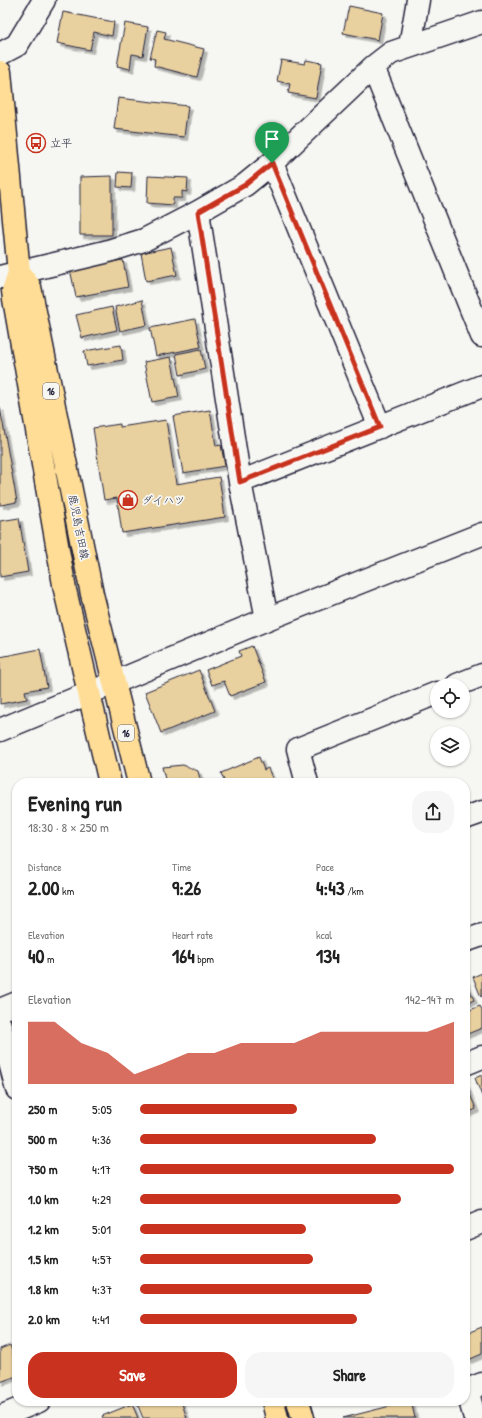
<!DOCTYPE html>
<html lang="en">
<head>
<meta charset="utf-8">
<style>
  body { margin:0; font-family:"Patrick Hand","Klee One",sans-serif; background:#f6f6f6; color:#222; height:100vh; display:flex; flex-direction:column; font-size:15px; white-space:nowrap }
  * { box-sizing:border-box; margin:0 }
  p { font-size:13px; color:#767676 }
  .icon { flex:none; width:22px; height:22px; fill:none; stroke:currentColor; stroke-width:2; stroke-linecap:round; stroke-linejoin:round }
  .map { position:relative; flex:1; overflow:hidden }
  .details { position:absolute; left:12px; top:778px; width:458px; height:628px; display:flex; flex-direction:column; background:#fff; border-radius:16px; box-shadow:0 1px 3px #0004 }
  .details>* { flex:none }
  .buttons { position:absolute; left:430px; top:678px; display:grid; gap:8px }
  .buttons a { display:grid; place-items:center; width:40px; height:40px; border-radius:50%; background:#fff; box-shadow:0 1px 3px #0004; font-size:20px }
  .pin { position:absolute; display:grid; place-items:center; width:34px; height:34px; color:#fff; margin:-41px -17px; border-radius:50% 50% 50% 0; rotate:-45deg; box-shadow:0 0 4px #0007 }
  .pin .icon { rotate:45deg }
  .round { display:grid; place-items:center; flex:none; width:42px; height:42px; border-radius:16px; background:#f6f6f6 }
  .summary { display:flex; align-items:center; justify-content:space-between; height:68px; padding:0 16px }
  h1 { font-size:22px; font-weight:800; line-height:30px }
  .figures { display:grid; grid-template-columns:repeat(3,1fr); gap:6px; height:68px; padding:4px 16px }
  .figures div { display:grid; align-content:center }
  .figures b { font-size:20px; font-weight:800 }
  .figures small { font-size:11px; font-weight:400 }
  .figures p { font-size:11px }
  .chart { height:112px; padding:8px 16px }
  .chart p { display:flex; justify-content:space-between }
  .chart svg { width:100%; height:72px; margin-top:4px; fill:#c8321e; opacity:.7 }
  .action { display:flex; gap:8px; margin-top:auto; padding:8px 16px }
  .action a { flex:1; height:46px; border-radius:16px; background:#c8321e; color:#fff; font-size:16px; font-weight:800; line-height:46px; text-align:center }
  .action a+a { background:#f6f6f6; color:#222 }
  ul { padding:0 16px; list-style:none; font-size:13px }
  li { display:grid; grid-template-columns:64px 48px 1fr; align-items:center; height:30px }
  li i { height:10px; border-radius:5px; background:#c8321e }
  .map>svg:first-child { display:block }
  .building { fill:#e9d09f; stroke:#22223b; filter:url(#shadow) }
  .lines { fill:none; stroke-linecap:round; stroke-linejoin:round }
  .street-casing { stroke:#22223b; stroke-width:25 }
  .secondary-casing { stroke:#22223b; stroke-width:25 }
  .primary-casing { stroke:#22223b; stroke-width:25 }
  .street { stroke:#f6f6f2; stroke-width:22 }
  .secondary { stroke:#f6f6f2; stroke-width:22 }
  .primary { stroke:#ffdd96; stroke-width:22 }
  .route-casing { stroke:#fff; stroke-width:8 }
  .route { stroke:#c8321e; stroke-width:5 }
  .labels { text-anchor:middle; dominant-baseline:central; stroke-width:3.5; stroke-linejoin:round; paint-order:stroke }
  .shield { fill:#f6f6f2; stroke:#626272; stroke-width:1 }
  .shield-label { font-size:10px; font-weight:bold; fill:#22223b }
  .poi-label { font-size:11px; fill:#22223b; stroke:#f6f6f2; text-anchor:start }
  .street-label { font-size:11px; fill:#22223b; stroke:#f6f6f2 }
</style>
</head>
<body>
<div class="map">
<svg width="482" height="1418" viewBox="0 0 482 1418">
  <defs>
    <filter id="shadow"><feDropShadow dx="3.5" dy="3.5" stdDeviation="0" flood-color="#0004"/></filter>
  </defs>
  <rect width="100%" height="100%" fill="#f6f6f2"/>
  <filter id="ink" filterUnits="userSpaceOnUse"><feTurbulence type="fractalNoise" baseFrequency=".025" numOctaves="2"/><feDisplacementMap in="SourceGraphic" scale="8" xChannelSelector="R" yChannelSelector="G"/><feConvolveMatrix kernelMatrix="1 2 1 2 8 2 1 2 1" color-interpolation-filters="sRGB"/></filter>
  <g filter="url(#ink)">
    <path class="building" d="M349,6l34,7 -5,27 -35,-7z
      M63,12l51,10 -2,14 -18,-4 -4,18 -33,-7z
      M125,23l23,4 -5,29 -11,-2 -2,15 -13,-3z
      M157,30l9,2 -2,7 40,10 -7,28 -43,-11 1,-7 -5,-1z
      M281,60l24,4 1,-4 16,3 -6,35 -28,-5 2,-9 -13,-3z
      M118,98l70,8 -4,31 -70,-8z
      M118,172l14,1 -1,15 -14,-1z
      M112,176v59h-32v-58z
      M148,176l40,2 -1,14 -5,-1v7h-9v7l-26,-2z
      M171,247l6,28 -31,6 -5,-28z
      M123,260l5,27 -52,10 -6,-28z
      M142,300l5,25 -27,6 -5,-24z
      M112,307l5,23 -35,8 -6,-23z
      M195,319l6,28 -45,9 -6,-28z
      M121,345l2,15 -36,6 -3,-15z
      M201,349l4,20 -25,6 -4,-21z
      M171,357l8,40 -27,5 -8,-40z
      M0,407l17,95 -16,3h-1z
      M210,410l6,36 5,-1 4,21 -42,7 -10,-57z
      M166,420l10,64 43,-7 6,40 -103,16 -5,-35 -13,2 -11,-72 27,-4v3z
      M19,518l9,54 -28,5v-56z
      M252,646l14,36 -36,14 -6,-15 -12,4 -6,-15 35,-14 -2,-5z
      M40,649l7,38 -22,4 2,8 -27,5v-47z
      M199,670l16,41 -54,22 -16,-41z
      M259,757l5,13 4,-2 6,15h-49l-4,-10z
      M183,765l15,6 3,12h-35l-4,-16z
      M482,973v23l-1,1 -8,-20z
      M465,979l9,21 -9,4z
      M480,1006l2,4v18l-17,7v-23z
      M482,1075v21l-7,-18z
      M465,1082l11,27 -11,5z
      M482,1327v27l-14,6 -3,-8v-18z
      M10,1345l7,21v10l-17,6v-33z
      M136,1401h45l6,17h-44z
      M410,1401h1l4,17h-72z
      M132,1404l6,14h-35l-1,-2z"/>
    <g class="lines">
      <g class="street-casing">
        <path id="street" d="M410,46l8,-46
          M0,54l17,-9 27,-45
          M373,67l109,269
          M272,163l108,264
          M198,212l42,270 27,137
          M0,277l105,-25 39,-12 54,-28 47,-27 27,-22 101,-96 18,-14 91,-31
          M240,482l242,-96
          M457,685l25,-10
          M0,730l267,-111 215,-85
          M307,783l-9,-34 139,-56
          M465,818l17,-6
          M465,941l17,-6
          M0,1010l17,-7
          M0,1025l17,64
          M465,1064l17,-7
          M475,1418l-8,-28 15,-6"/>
      </g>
      <g class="secondary-casing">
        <path id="secondary" d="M465,1229l17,-7
          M0,1417l39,-16"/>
      </g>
      <g class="primary-casing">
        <path id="primary" d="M0,72l19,201 -6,18 1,8 51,291 45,193
          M19,273l11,14 62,307 47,189
          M273,1401l4,17
          M298,1401l5,17"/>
      </g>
      <use href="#street" class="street"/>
      <use href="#secondary" class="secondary"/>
      <use href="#primary" class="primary"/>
    </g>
  </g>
  <g class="lines" filter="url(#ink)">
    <g class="route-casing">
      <path id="route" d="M272,163l108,264 -140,55 -42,-270 47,-27z"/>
    </g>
    <use href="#route" class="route"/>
  </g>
  <defs>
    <g id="bus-ring" transform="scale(1)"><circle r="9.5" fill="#f6f6f2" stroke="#c8321e" stroke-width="1.5"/><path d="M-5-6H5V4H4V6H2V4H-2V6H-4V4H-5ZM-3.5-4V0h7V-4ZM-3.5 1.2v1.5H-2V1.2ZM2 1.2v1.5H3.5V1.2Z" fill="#c8321e"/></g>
    <g id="shop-ring" transform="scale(1)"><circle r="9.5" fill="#f6f6f2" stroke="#c8321e" stroke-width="1.5"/><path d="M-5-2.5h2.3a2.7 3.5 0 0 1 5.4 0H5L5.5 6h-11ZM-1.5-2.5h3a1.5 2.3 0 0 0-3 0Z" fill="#c8321e"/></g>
  </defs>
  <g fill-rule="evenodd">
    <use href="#bus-ring" x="36" y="143"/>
    <use href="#shop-ring" x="128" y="500"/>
  </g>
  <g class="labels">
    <g class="shield">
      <rect x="43" y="383" width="16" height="16" rx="3"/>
      <rect x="118" y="725" width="16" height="16" rx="3"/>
    </g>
    <g class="shield-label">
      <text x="51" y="391">16</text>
      <text x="126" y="733">16</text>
    </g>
    <g class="poi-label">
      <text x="50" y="143">立平</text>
      <text x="142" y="500">ダイハツ</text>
    </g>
    <g class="street-label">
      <text transform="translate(79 527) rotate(79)">鹿児島吉田線</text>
    </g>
  </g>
</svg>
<div class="buttons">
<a><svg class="icon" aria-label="locate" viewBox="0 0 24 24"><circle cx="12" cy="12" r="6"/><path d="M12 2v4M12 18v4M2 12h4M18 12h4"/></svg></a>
<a><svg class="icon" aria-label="layers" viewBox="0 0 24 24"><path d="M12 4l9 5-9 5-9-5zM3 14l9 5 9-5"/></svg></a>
</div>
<div class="pin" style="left:272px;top:163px;background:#1e9e55"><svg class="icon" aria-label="arrive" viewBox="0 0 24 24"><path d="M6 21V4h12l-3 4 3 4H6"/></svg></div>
<section class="details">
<div class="summary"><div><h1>Evening run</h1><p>18:30 · 8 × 250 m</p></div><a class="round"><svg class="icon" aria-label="share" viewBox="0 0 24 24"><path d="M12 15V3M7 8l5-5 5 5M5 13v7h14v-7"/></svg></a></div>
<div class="figures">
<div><p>Distance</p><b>2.00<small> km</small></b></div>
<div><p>Time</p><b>9:26</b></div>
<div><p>Pace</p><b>4:43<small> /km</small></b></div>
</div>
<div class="figures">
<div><p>Elevation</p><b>40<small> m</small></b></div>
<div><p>Heart rate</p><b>164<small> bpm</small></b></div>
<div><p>kcal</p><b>134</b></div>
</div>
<div class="chart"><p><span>Elevation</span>142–147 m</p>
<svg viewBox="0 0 160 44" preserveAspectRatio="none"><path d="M0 44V6L10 6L20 19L30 25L40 38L50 32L60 25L70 25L80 19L90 19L100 19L110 12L120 12L130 12L140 12L150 12L160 6V44z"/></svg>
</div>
<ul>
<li><b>250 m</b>5:05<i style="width:50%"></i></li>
<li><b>500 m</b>4:36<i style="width:75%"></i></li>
<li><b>750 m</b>4:17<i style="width:100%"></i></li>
<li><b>1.0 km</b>4:29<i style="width:83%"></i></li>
<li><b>1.2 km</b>5:01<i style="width:53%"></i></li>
<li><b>1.5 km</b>4:57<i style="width:55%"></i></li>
<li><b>1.8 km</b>4:37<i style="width:74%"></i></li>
<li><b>2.0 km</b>4:41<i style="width:69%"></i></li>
</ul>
<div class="action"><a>Save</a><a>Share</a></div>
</section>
</div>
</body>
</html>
